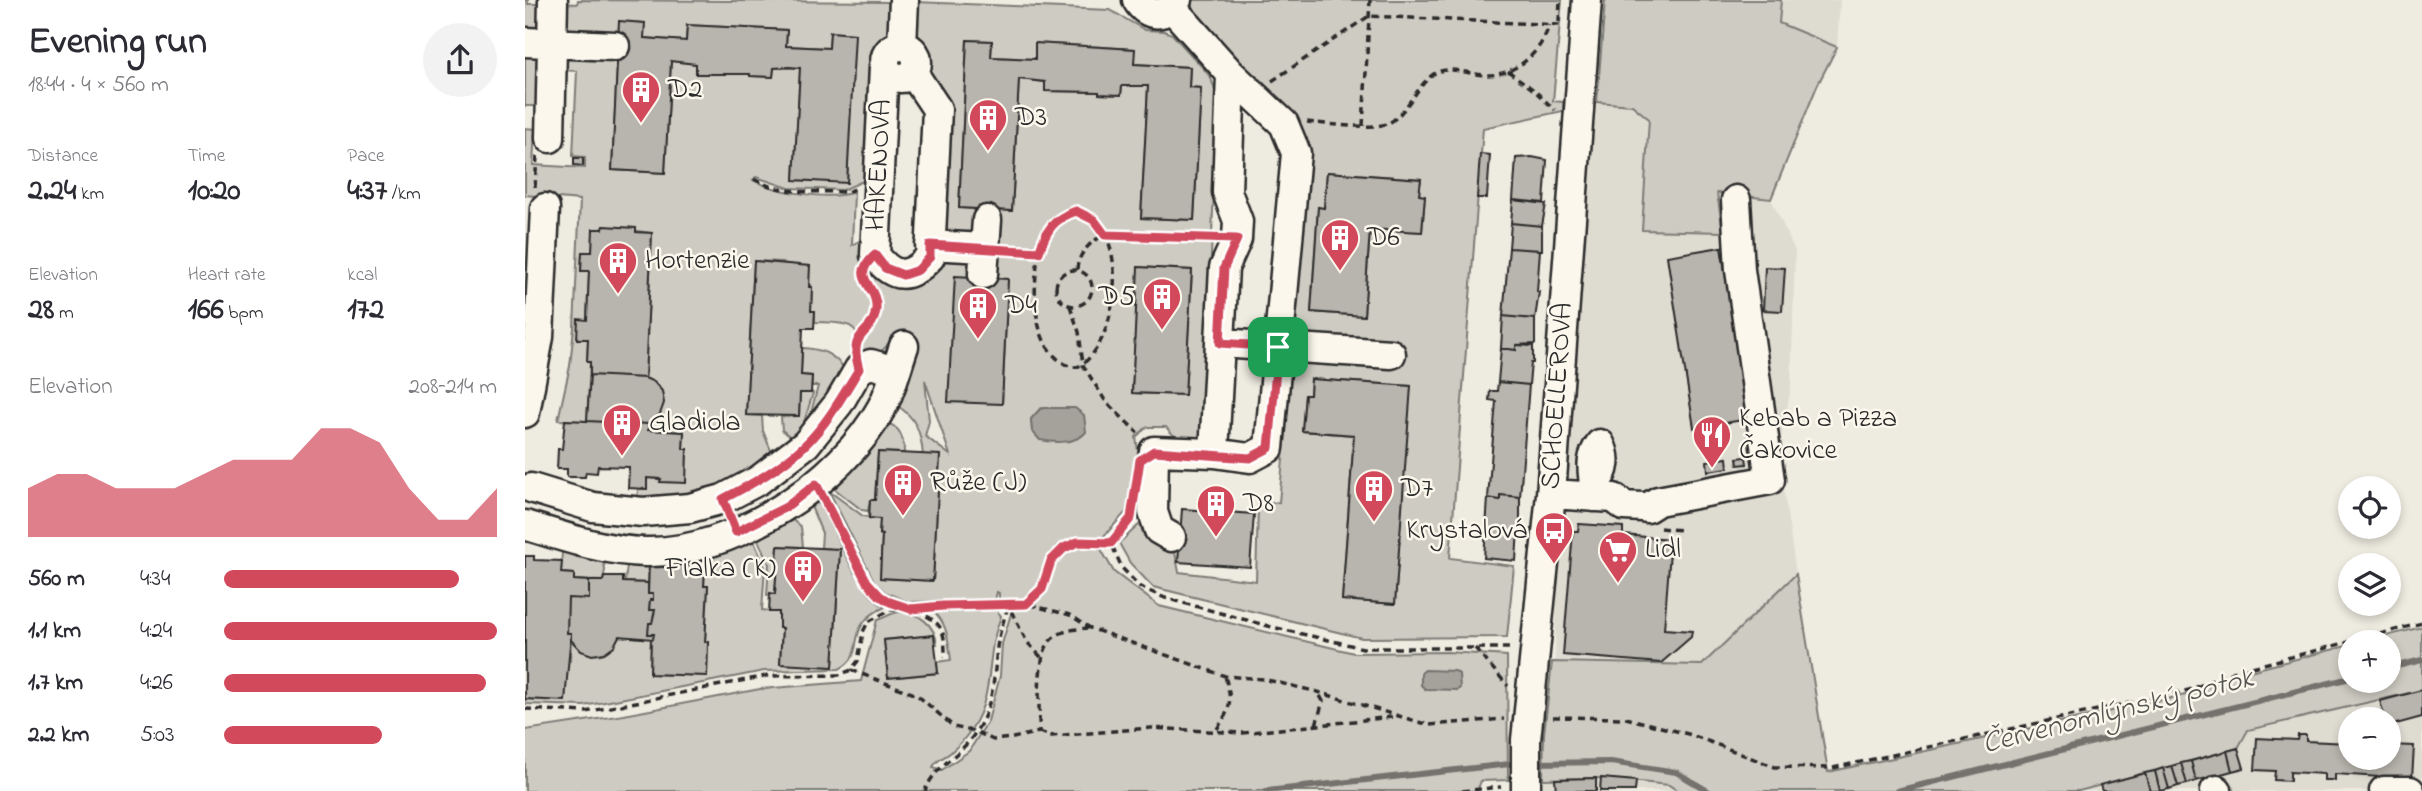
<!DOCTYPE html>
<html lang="en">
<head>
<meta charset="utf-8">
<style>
  body { margin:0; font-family:"Indie Flower",sans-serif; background:#f2f2f3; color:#2b2b33; height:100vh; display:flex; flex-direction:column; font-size:26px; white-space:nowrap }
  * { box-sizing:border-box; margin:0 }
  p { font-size:23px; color:#7c7c81 }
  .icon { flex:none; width:38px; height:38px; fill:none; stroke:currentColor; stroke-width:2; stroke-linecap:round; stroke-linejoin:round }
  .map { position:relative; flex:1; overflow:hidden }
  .side { display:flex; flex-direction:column; background:#fff; width:525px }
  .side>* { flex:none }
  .controls { position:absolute; left:1813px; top:476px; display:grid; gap:14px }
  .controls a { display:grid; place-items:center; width:63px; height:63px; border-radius:50%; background:#fff; box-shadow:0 4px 10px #0003; font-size:35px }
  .pin { position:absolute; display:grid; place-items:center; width:60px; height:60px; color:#fff; margin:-30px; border-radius:14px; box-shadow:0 4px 10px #0006 }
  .round { display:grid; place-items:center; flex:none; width:74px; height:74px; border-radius:37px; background:#f2f2f3 }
  .head { display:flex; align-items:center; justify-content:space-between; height:119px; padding:0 28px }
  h1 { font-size:38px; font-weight:800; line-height:52px }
  .stats { display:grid; grid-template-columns:repeat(3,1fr); gap:10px; height:119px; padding:7px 28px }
  .stats div { display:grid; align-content:center }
  .stats b { font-size:30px; font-weight:800 }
  .stats small { font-size:19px; font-weight:400 }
  .stats p { font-size:19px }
  .chart { height:196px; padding:14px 28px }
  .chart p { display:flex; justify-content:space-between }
  .chart svg { width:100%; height:126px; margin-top:7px; fill:#d1495b; opacity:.7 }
  ul { padding:0 28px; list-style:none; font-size:23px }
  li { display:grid; grid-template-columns:112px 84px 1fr; align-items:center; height:52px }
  li i { height:18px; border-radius:9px; background:#d1495b }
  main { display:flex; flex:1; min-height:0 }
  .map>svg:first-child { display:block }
  .built { fill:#dedbd1; fill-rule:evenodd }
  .green { fill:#cecbc2; stroke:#7c7b76; stroke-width:2; fill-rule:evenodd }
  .water { fill:#a4a29a; stroke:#74726e; stroke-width:2 }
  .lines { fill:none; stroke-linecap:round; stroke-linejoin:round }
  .stream { stroke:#74726e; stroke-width:6 }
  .building { fill:#b8b5ae; stroke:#2b2b2b; stroke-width:2 }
  .minor-casing { stroke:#2b2b2b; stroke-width:33 }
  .path { stroke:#2b2b2b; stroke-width:3.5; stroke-dasharray:7 5; stroke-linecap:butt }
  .minor { stroke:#fbf7ec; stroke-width:28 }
  .route-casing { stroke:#fff; stroke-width:14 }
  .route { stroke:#d1495b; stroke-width:9 }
  .labels { text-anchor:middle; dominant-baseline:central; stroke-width:5; stroke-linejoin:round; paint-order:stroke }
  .poi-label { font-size:28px; fill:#2b2b2b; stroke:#fbf7ec; text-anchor:start }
  .street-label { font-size:28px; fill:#2b2b2b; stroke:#fbf7ec }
  .water-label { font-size:30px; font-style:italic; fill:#555552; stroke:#fbf7ec }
</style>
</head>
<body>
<main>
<section class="side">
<div class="head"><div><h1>Evening run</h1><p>18:44 · 4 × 560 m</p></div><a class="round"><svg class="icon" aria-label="share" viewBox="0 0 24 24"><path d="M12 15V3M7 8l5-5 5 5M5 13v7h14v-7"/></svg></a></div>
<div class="stats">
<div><p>Distance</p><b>2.24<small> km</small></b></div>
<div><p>Time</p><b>10:20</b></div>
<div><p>Pace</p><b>4:37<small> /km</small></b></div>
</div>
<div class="stats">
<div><p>Elevation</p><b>28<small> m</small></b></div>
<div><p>Heart rate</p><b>166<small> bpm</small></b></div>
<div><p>kcal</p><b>172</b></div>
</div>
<div class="chart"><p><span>Elevation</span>208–214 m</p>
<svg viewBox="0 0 160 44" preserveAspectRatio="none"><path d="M0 44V27L10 22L20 22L30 27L40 27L50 27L60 22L70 17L80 17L90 17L100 6L110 6L120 11L130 27L140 38L150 38L160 27V44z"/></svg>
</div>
<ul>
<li><b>560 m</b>4:34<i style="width:86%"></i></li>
<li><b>1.1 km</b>4:24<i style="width:100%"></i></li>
<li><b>1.7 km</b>4:26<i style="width:96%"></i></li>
<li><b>2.2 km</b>5:03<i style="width:58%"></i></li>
</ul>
</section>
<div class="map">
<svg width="1897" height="791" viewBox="0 0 1897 791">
  <rect width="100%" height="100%" fill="#eeebe0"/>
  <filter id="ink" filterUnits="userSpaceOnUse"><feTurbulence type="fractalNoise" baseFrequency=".0143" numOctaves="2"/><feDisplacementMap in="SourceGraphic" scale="14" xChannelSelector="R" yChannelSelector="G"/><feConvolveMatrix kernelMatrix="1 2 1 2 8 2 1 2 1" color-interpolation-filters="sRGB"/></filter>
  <g filter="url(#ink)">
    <path class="built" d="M1080,0h235l-3,47 -58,-24z
      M1072,102l35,3 17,14 -7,111 81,1 -7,-39 43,5 12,2 24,52 -4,137 -13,64 18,122 -94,91 -147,-3 2,-150 26,-284z
      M1897,690v101h-343l159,-43 10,-17zM1825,719h39v39h-39z
      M1076,778l68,7 9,6h-134l-1,-12z"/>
    <path class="green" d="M0,0h3v4h15l-7,102h-11z
      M53,0l315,2 -4,40 -3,5 -11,5 -3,125 -29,13 -54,-2 -33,-11 -3,3c23,12 77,21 101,12l-2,53 17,-9v17l51,22 4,-220 -10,-13 2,-40 194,8 35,20 19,1 8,3 31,34 8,10 7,23 -15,333c-14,9 -27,7 -37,-7h-19l-11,10 2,14 -12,61 -23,25 -1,14 12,21 45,34 195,47 94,-1 59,4 1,124 -27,1 -4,10h-952v-61l99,-15 136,-26 101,-8 16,-61c7,-2 16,-8 23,-8 19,0 35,13 37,32h-2l-2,-9 -49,5 4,38 50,-5 -1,-11 14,-2c-3,-20 -3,-37 -19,-50l64,-1 5,7c-3,9 -6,18 -8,27 -5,31 -3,58 -21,85 -6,10 -14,18 -22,25 -6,5 -13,6 -17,14l9,3 27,-19 19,-30 12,-45 2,-32 13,-44h-16v-7l-2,-1 -2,8 -87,2 -23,-10 -11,-11 -45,-90 34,25 17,3 -1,15 3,1 -2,43 53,3 7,-126h-17c-2,-23 -7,-38 -27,-50l14,-64 -19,-4c-5,15 -17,21 -32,14 4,-32 -21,-28 -44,-29v-10l-4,-1 1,-24 -29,-25 -29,-1 -8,154 16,1 1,15 9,22c-10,8 -20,18 -31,24 -32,17 -68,20 -104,23l1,-11h9v-11l38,4 2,-33h-4l1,-17 -36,-2 1,-6c18,-16 21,-35 -4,-46l7,-145 -48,-7 -12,26h-10l-1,18 8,1 -2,49h-9v19h10l-1,22 3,1 -3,59 -29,-1 12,-54 4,-38 6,-128 -55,-5v-67l10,1 -2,36 52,3v-11l-12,-1 4,-85 -15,-1v-67l15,1zM94,22l25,1v15l42,3 1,-16 100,5 -1,16 43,2 1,-16 24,2 -7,148 -53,-2 6,-112h-26l-1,9 -22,-1 -1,-2h-54v-10l-25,-3 -6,112 -53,-3zM442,40l25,1 -1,16 44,2 1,-16 98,6v15l56,3 -1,20 12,1 -7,132 -53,-2 7,-132h-26l-1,9 -22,-1v-2l-54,-1v-9l-26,-3 -7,132 -53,-3zM614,267l53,3 -7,125 -53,-2zM430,277l53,2 -6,125zM400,380l25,75 -25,-19 4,-15zM519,408h31l-43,23 -1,-12 9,-10z
      M661,0h376l-9,101 10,1v9l-80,17 -33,430 64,8 -7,71 -145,1 -209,-51 -23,-24 -11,-20 21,-19 4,12 29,7 6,29 77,9 2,-76 21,-3 16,-170 -4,-3 7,-179 -108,-133zM802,172l94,7 -2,16 6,1 -3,36 -52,-3 -6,87 -53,-4 7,-104h6zM786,379l99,7 -15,218 -53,-4 12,-165 -52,-4 3,-36h5z
      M1080,0h176l-2,23 58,24 -20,39 -46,113 -54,-6 6,39 -81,-2 7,-111 -17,-14 -35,-3z
      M277,348c20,1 30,5 43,21l-18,30 -19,25 10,-38h-6v-10l-11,-1z
      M286,392l2,1 -12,39 -8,7 -11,-9 -1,-13 18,-1 1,-23z
      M359,422c16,4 20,15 20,31l-26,-1 -3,48h-5l-2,11 -6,-1 -31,-24z
      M289,502l8,3c14,29 36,87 63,102 -45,20 -15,47 -46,62l-75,2 -180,35 -59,-2v-5l40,1 2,-39h3l1,-21c18,17 34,23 48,-4l32,2 -1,36 57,2 1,-34 -3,-1 3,-55h-4l1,-19 -17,-1v-6l64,-23 13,30 -3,43 17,2v16h3l-2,35 53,4 7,-117 -19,-2 1,-15 -12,-29z
      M265,518l11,9 2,20 -25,-1 -3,48 -8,1 2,-31 -13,-28z
      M37,550l41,8 2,12 -2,11 -29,-1v-6l-13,-1z
      M124,561l-1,22 -23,-1 2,-17z
      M1271,574l32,198 362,-78 45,-19 115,-30v36h39v-39h-27l60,-15v63l-174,40 -10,18 -159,43h-401l-9,-6 -68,-7 -58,1 1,-45 8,-72 150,3z"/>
    <path class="water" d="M519,408h31l9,7 2,17c-10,12 -31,11 -46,8l-8,-9 -1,-12 9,-10z
      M900,670l30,1 4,3 1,14 -3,2 -32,-1 -4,-4v-12z"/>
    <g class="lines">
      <path class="stream" d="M1864,668l33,-8
        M1008,763l78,-1 65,10 32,19
        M742,791l252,-28
        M1372,791l453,-113"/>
    </g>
    <path class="building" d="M94,21l26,2 -1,15 42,3 1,-16 100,5 -1,16 43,2 1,-16 25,2 -8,149 -53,-3 6,-112 -11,-1 -15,1 -1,9 -23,-1v-2h-54v-10l-25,-3 -6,112 -53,-3z
      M442,40l25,1 -1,16 44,2v-16l100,6 -1,15 56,3 -1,20 12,1 -7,132 -53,-2 7,-132h-26l-1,9 -22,-1v-2l-54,-1v-9l-26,-3 -7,132 -53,-3z
      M955,154l10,1 -3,43h-10z
      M1007,157l15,3 -3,43 -31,-3 3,-42z
      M49,158h9v8l-9,-1z
      M802,172l94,7 -2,16 6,1 -3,36 -52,-3 -6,87 -53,-4 7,-105 6,1z
      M988,200l33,4 -4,22 -31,-3z
      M986,223l31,3v24l-33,-2z
      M79,226l32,2v4l16,1 -7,145 -55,-3v-13h-3l1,-23h-11l1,-20 9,1 2,-49h-8l1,-19h10l1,-23h10z
      M1196,247l28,172 -55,9 -27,-172z
      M984,248l31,2 -3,42h2l-4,27 -32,-3z
      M229,261l56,5 -1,21h3l-1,24h4l-1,17h-11l-2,47 11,1 -1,17h-11l-1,23 -53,-1z
      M613,267l54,3 -7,125 -53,-2z
      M1240,267l20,1 -3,43 -19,-1z
      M430,276l53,3 -6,125 -54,-2z
      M978,316l32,3v25l-19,1v5l-15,-2z
      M991,345l17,1v17h-2l-2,22 -31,-3 3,-34 15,2z
      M65,375l55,3 9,4 8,9 2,12 -4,11 -11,10 -62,-3z
      M786,379l100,7 -16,218 -53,-4 12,-165 -52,-4 3,-36h5z
      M973,382l31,3 -9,112 -20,-2v5l-12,-2 8,-97 -7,-1 1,-9h7z
      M40,420l84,4 -1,6 36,2 -1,17h4l-1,34 -26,-1 1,-3 -14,-1v11l-19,-1 1,-21 -31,-1 -1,7 -11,-1 -1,5h-18v-8h-10l1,-20h4z
      M353,452l62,3 -7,126 -53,-3 2,-43 -3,-1 1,-15 -11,-1 1,-18h5z
      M1221,457l1,7 -9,1 -1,-7z
      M1202,458l1,10 -20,3 -1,-10z
      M975,495l20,2v32h-2l-2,32 -32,-3 4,-60 12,2z
      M657,509l72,5 -4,53 -72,-5z
      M1054,524l44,3v8l48,4 -7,90 28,2 -1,6 -30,26 -98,-8 10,-124h5z
      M253,546l62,3 -7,118 -53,-3 2,-36h-3v-16h-10l1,-19 5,1z
      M0,556h9v4l28,1 -1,12 13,1v6l15,1v18l-21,-1 -1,35h4l-6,68 -40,-2z
      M163,560v6l17,1 -1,19h4l-3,56h3l-1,34 -57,-2 1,-35h2l1,-5h-6l1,-11h3l3,-13h-6l1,-10h3v-6h-5l1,-33z
      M79,577h19v5l25,1v11h5v6h-3l-1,10h6l-3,13h-3l-1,11h6l-1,5 -34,-3 -5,10 -10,7 -12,2 -11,-4 -10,-11v-7h-4l1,-35 21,1v-18h14z
      M409,635l4,38 -50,5 -4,-38z
      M1897,690v27l-33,9v-7h-4l-5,-18z
      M1773,735h8v6l44,2v15h39v-13l25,1 -2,33 -77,-5v6h-11v-6l-34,-2v9l-16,-1 1,-9 -20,-1 2,-32 40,2z
      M1713,748l6,20 -12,3 -5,-20z
      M1702,751l5,20 -36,10 -5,-20z
      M1666,761l5,20 -9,3 -6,-21z
      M1656,763l6,21 -9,2 -6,-20z
      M1647,766l6,20 -9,3 -6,-21z
      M1638,768l6,21 -9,2 -5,-20z
      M1630,771l5,20h-10l-5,-18z
      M1620,773l5,18h-48l-2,-6z
      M1071,778v13h-40l-1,-12z
      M1076,778l35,3 -1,10h-35z"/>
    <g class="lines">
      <g class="minor-casing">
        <path id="minor" d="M612,0c10,18 30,18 40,0
          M647,8l59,66 53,50 12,29 -27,295 -19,10 -36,-5 10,-185 13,-29 1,-18 -11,-29 4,-118
          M0,42l90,4
          M360 62a16 16 0 1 1 32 0a16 16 0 1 1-32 0Z
          M377,46l2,-46
          M359,66l-9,189c18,24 34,25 55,2l7,-148 -24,-36
          M25,138l3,-138
          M405,245l54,3
          M458,274l4,-54
          M695,343l171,11
          M0,413l14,-76 6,-129
          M6,488l62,19 50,5 47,-4 33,-9 36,-19 47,-36 33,-41 20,-34 12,-5 24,7
          M1026,494l63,4 10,8 18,1 5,1 11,-7 112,-21 -30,-210 -4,-70
          M1069,497c2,-21 -8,-33 6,-53 7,13 6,28 -5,39
          M0,525c39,12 79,26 120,27 87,3 197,-70 237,-145 10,-19 15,-41 22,-61
          M646,537l-12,-7 -6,-18 1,-61 60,2
          M1001,791v-51l25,-246 36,-494
          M1690,791l2,-1
          M1859,791h26"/>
      </g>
      <path class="path" d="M1034,22l1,-22
        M983,71l26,19 21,20
        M747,81l97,-65 190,9
        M782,122c19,2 67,8 82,1 7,-4 15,-13 19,-19 8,-10 17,-26 29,-32 15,-6 33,3 49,3 29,1 56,-23 63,-50
        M838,126l7,-126
        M229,179c28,16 63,12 93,13l8,-3
        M10,187l2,-31
        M551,211c12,6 22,11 29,23 18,34 9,104 -21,129 -5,5 -13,5 -19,1 -34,-19 -32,-74 -27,-107 4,-25 15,-38 38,-46z
        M482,250l31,2
        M552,270c0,-15 15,-32 30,-35 26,-6 77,1 105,3
        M531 288a18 18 0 1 1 36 0a18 18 0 1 1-36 0Z
        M545,306l9,26 4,33 23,37 32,31
        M331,344c12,-30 30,-23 10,-61
        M302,505c13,25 24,54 40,77 18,26 66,26 75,49 3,7 3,18 3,26
        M606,518l-20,25 11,25 18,19 25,11 107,29 91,21h149
        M1135,528l21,2
        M501,604l16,-15 9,-28 13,-13 14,-6 33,1
        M950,648l33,38
        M516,657l-14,-15 -19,-37 18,-1 44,11 20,13 135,48 38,3 55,13 111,33 75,-6
        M326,670l66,25 37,32 23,5 16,8 20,-2 26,-6c1,-24 -4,-77 13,-93 10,-9 23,-10 36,-11
        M0,709l61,3 180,-36 73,-1 12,-5 7,-9 5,-29 5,-10 22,-12 118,-5c-3,13 -9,28 -11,42 -3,30 -3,56 -20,83 -15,26 -41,33 -52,61
        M1028,717l73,1 66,17 83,32 58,1 356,-78 44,-18 189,-49
        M791,725l7,-24 -4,-7
        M692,729c15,-22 15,-28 8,-53
        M514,732l13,4 99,-8 92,5 149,-16
        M937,791l39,-4"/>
      <use href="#minor" class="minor"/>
    </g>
  </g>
  <g class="lines" filter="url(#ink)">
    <g class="route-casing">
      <path id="route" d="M551,211l18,9 11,15 132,4 -13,29 -4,75 58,4 -9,101 -19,10 -96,-7 -14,9 -9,58 -20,25 -33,-1 -14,6 -13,13 -9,28 -16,15 -83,2 -32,3 -21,-7 -10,-6 -13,-14 -51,-98 -30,23 -50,25 -13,-33c29,-15 58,-31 82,-54 22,-21 38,-50 54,-76 -12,-41 14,-31 17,-60 2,-25 -28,-30 -1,-54l10,13 18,7 15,-5 12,-13v-12l109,7c8,-23 14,-33 37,-41z"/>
    </g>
    <use href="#route" class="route"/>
  </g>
  <defs>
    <g id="building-pin" transform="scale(2.0125)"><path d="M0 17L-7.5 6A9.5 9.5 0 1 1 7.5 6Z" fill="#d1495b" stroke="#fbf7ec"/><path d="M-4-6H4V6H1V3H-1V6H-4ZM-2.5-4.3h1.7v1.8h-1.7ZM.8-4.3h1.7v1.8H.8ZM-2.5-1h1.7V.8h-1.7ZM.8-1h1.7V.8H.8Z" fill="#fff"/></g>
    <g id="restaurant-pin" transform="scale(2.0125)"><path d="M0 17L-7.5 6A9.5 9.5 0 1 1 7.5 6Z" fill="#d1495b" stroke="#fbf7ec"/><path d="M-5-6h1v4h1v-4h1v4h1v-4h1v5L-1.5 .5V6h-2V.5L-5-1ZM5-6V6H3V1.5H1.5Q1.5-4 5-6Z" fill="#fff"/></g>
    <g id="bus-pin" transform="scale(2.0125)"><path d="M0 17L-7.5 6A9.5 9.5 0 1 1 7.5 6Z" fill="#d1495b" stroke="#fbf7ec"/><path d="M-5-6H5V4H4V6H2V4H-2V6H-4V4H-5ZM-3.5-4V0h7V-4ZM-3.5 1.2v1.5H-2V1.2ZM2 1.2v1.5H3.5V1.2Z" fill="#fff"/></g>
    <g id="supermarket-pin" transform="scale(2.0125)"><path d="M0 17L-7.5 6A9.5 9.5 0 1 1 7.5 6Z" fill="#d1495b" stroke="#fbf7ec"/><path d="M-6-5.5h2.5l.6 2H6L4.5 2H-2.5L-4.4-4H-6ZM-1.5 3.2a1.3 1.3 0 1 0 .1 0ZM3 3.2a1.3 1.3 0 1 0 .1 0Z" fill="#fff"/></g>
  </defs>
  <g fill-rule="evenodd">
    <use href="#building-pin" x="116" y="90"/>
    <use href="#building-pin" x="463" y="118"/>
    <use href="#building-pin" x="815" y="238"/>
    <use href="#building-pin" x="93" y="261"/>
    <use href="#building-pin" x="637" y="297"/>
    <use href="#building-pin" x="453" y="306"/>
    <use href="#building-pin" x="97" y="423"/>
    <use href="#restaurant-pin" x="1187" y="435"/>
    <use href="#building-pin" x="378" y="483"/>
    <use href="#building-pin" x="849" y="489"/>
    <use href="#building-pin" x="691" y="504"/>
    <use href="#bus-pin" x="1029" y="531"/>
    <use href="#supermarket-pin" x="1093" y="550"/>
    <use href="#building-pin" x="278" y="569"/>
  </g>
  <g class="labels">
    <g class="poi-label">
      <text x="143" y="90">D2</text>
      <text x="490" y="118">D3</text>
      <text x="842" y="238">D6</text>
      <text x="120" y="261">Hortenzie</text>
      <text x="610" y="297" text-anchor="end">D5</text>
      <text x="480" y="306">D4</text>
      <text x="1214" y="419">Kebab a Pizza<tspan x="1214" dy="32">Čakovice</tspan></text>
      <text x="124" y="423">Gladiola</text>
      <text x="405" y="483">Růže (J)</text>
      <text x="876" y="489">D7</text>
      <text x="718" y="504">D8</text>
      <text x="1002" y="531" text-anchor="end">Krystalová</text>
      <text x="1120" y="550">Lidl</text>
      <text x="251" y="569" text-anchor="end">Fialka (K)</text>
    </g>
    <g class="street-label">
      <text transform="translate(355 165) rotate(-87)">HAKENOVA</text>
      <text transform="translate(1033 396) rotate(-86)">SCHOELLEROVA</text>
    </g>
    <g class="water-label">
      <text transform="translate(1593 712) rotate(-14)">Červenomlýnský potok</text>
    </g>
  </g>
</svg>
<div class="controls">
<a><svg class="icon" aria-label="locate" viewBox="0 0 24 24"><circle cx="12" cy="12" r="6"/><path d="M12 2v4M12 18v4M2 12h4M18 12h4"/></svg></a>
<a><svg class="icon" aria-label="layers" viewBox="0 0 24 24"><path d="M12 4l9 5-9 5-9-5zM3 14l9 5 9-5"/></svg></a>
<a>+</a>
<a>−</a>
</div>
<div class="pin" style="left:753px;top:347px;background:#1e9e55"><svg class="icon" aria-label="arrive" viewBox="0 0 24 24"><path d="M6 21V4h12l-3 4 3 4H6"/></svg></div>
</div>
</main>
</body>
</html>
